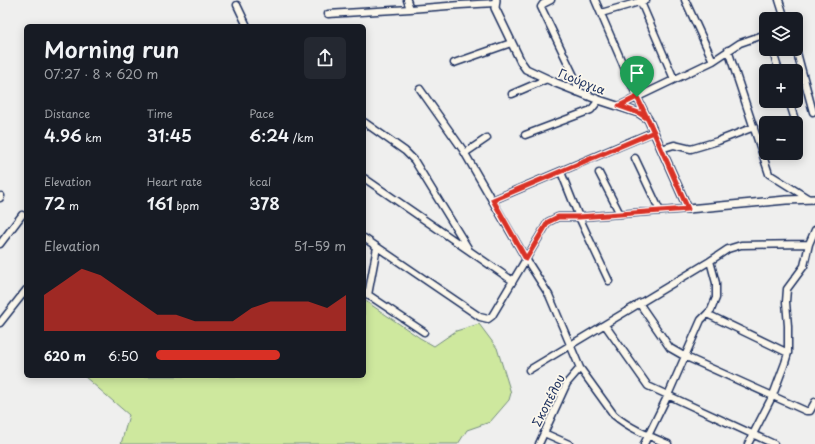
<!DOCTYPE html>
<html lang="en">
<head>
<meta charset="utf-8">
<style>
  body { margin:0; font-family:"Playpen Sans",sans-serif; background:#242831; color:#f1f3f6; height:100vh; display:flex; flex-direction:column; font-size:15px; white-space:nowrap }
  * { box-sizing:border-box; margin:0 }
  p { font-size:13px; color:#9ea1a6 }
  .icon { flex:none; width:22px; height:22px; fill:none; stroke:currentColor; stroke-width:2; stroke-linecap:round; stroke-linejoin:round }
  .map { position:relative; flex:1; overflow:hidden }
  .sheet { position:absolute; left:24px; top:24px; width:342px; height:354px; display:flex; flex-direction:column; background:#171b24; border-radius:6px; box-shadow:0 2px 10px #0003 }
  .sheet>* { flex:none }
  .buttons { position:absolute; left:759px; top:12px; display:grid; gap:8px }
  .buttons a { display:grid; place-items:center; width:44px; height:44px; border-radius:6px; background:#171b24; box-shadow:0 2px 10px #0003; font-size:20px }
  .pin { position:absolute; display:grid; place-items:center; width:34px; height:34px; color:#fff; margin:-41px -17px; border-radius:50% 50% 50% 0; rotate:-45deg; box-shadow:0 0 4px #0007 }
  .pin .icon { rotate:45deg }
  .round { display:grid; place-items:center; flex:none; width:42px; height:42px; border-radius:6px; background:#242831 }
  .head { display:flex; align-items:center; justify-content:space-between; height:68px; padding:0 20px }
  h1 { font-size:22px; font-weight:600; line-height:30px }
  .stats { display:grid; grid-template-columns:repeat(3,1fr); gap:6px; height:68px; padding:4px 20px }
  .stats div { display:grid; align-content:center }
  .stats b { font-size:17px; font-weight:600 }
  .stats small { font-size:11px; font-weight:400 }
  .stats p { font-size:11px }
  .chart { height:112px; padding:8px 20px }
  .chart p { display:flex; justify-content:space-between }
  .chart svg { width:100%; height:72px; margin-top:4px; fill:#d93025; opacity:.7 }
  ul { padding:0 20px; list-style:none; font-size:13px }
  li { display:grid; grid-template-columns:64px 48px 1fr; align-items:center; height:30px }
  li i { height:10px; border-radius:5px; background:#d93025 }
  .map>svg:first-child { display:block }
  .green { fill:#cee89e; stroke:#748c7e }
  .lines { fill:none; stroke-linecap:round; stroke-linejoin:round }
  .minor-casing { stroke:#1b2f5e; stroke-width:9 }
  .tertiary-casing { stroke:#1b2f5e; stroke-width:10 }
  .minor { stroke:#fbf7ec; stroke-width:6 }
  .tertiary { stroke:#fbf7ec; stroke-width:7 }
  .route-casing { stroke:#fff; stroke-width:8 }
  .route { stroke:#d93025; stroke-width:5 }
  .labels { text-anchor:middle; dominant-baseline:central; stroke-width:3.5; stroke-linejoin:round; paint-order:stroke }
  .street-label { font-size:12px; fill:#1b2f5e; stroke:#fbf7ec }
</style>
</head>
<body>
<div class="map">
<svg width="815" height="444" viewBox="0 0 815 444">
  <rect width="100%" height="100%" fill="#efefee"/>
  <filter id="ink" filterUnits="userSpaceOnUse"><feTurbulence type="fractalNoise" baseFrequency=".025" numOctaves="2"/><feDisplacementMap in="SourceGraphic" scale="8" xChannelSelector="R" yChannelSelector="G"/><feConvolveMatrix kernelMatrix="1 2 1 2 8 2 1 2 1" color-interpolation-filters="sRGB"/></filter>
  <g filter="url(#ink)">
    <path class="green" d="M364,300l56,38 14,8 22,-15 23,-7 18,24 14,45 -2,7 -19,22 -23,8 -9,14h-337l8,-29 -45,-39h280z"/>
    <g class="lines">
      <g class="minor-casing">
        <path id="minor" d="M407,0l3,9
          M551,0l-8,4 -2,3 33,69 3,8v8
          M595,0l42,97 11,22
          M640,0l34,79
          M685,0l28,61
          M779,0l6,19
          M237,5l10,21
          M601,13l45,-13
          M328,14l82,-5 50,-4 35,-2
          M772,49l7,22
          M796,49l17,63
          M728,50l41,124 40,25
          M454,63l57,-20
          M420,89l43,61 63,109 23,36 31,73 34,47c15,13 35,21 54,29
          M512,94l35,-15
          M789,101l7,22
          M619,106l94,-45 27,-18 26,-9
          M364,122l41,29 9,9 54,88
          M525,135l66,-25 8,-10
          M661,149l13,-4 17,4 27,-8 36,-14
          M465,153l22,-15
          M635,158l25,53
          M561,172l18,45 30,64
          M599,173l21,41
          M364,178l149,103
          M0,198l1,-2
          M493,200l160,-68
          M364,238l116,79 8,2 4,-3 56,-94 10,-5h21l109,-8
          M0,244l22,-29
          M364,292l60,40
          M368,295l9,-48
          M639,303l31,45 14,8 122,55h4l5,-9
          M707,314l81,39
          M0,323l26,-33
          M605,325l43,61 126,58
          M529,370l181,-109
          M544,433l25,11
          M539,444l28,-61 13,-15
          M644,444l24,-49 33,-75 10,-10 5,-12v-15l-6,-22 18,-12 13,-4 68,-1
          M748,444l25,-49 12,-32 3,-10v-27l-2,-24 1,-13 17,-23 5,-22 6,-14"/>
      </g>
      <g class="tertiary-casing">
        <path id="tertiary" d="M496,0l-1,8 26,54 5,7 30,14 43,17 40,13 9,6 40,90 98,-9 29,-1"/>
      </g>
      <use href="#minor" class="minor"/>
      <use href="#tertiary" class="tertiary"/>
    </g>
  </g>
  <g class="lines" filter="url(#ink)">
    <g class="route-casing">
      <path id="route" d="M637,97l17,35 -161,68 33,59 22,-37 10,-5h21l109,-8 -40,-90 -9,-6 -20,-7 18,-9"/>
    </g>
    <use href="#route" class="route"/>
  </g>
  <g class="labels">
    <g class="street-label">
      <text transform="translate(582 81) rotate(22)">Γιούργια</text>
      <text transform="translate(548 400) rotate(-63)">Σκοπέλου</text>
    </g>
  </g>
</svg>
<div class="buttons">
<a><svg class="icon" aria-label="layers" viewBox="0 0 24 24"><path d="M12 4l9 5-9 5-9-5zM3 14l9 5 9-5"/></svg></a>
<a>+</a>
<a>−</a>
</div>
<div class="pin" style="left:637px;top:97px;background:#1e9e55"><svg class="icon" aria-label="arrive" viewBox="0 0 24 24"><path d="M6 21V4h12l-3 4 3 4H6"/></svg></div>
<section class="sheet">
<div class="head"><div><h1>Morning run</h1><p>07:27 · 8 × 620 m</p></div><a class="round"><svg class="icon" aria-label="share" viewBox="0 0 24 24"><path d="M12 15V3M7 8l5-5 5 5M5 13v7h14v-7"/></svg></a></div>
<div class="stats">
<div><p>Distance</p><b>4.96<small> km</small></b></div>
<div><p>Time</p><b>31:45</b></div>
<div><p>Pace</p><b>6:24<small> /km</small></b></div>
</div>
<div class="stats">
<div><p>Elevation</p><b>72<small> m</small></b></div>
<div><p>Heart rate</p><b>161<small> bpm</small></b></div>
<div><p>kcal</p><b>378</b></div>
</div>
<div class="chart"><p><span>Elevation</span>51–59 m</p>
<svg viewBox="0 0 160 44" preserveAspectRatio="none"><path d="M0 44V22L10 14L20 6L30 10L40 18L50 26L60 34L70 34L80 38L90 38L100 38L110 30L120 26L130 26L140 26L150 30L160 22V44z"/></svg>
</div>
<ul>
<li><b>620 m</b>6:50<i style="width:65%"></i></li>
</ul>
</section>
</div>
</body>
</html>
